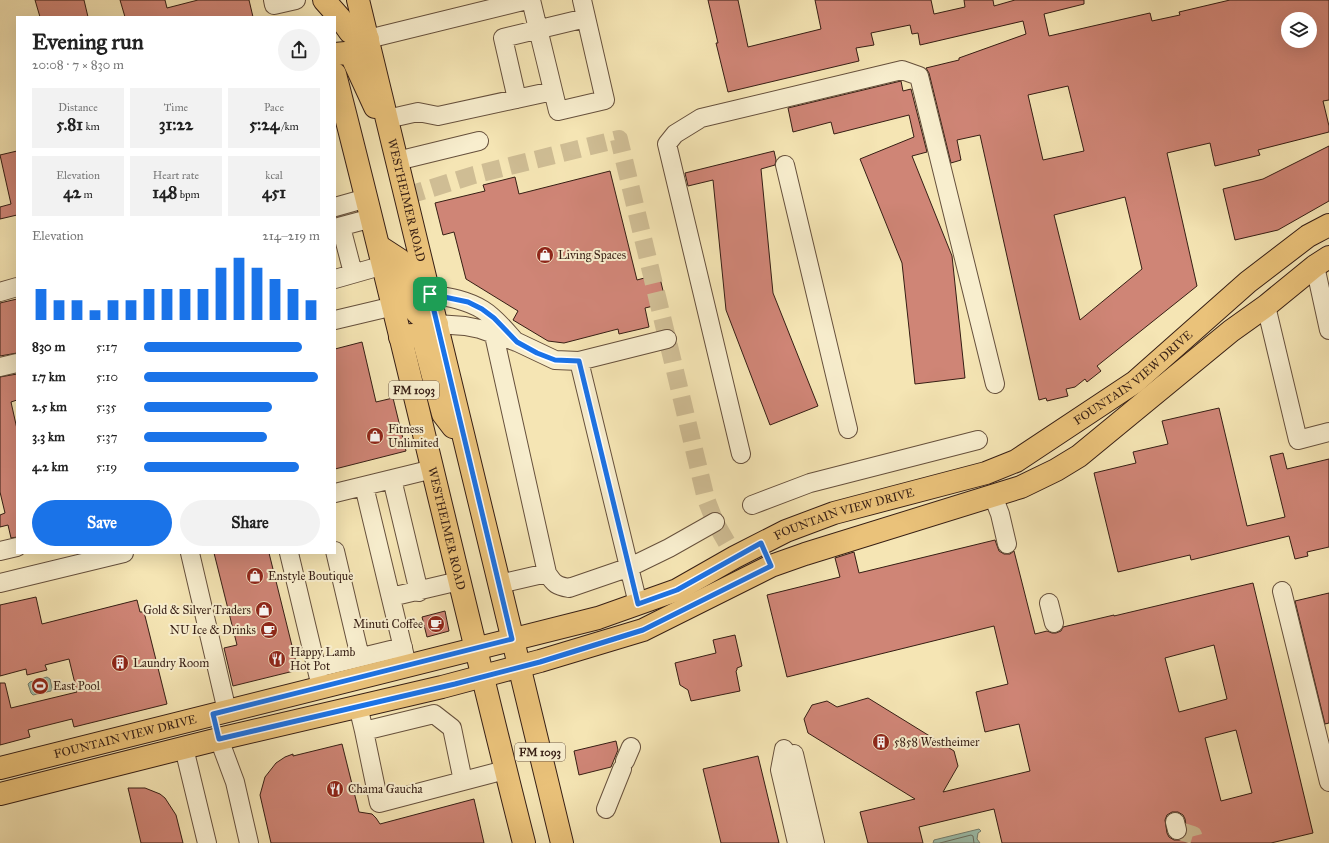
<!DOCTYPE html>
<html lang="en">
<head>
<meta charset="utf-8">
<style>
  body { margin:0; font-family:"IM FELL Great Primer",serif; background:#f2f2f2; color:#222; height:100vh; display:flex; flex-direction:column; font-size:15px; white-space:nowrap }
  * { box-sizing:border-box; margin:0 }
  p { font-size:13px; color:#767676 }
  .icon { flex:none; width:22px; height:22px; fill:none; stroke:currentColor; stroke-width:2; stroke-linecap:round; stroke-linejoin:round }
  .map { position:relative; flex:1; overflow:hidden }
  .details { position:absolute; left:16px; top:16px; width:320px; height:538px; display:flex; flex-direction:column; background:#fff; border-radius:0px; box-shadow:0 4px 16px #0002 }
  .details>* { flex:none }
  .buttons { position:absolute; left:1281px; top:12px; display:grid; gap:8px }
  .buttons a { display:grid; place-items:center; width:36px; height:36px; border-radius:50%; background:#fff; box-shadow:0 4px 16px #0002; font-size:20px }
  .pin { position:absolute; display:grid; place-items:center; width:34px; height:34px; color:#fff; margin:-17px; border-radius:8px; box-shadow:0 2px 6px #0006 }
  .round { display:grid; place-items:center; flex:none; width:42px; height:42px; border-radius:21px; background:#f2f2f2 }
  .headline { display:flex; align-items:center; justify-content:space-between; height:68px; padding:0 16px }
  h1 { font-size:22px; font-weight:700; line-height:30px }
  .metrics { display:grid; grid-template-columns:repeat(3,1fr); gap:6px; height:68px; padding:4px 16px }
  .metrics div { display:grid; align-content:center; border-radius:0px; background:#f2f2f2; text-align:center }
  .metrics b { font-size:17px; font-weight:700 }
  .metrics small { font-size:11px; font-weight:400 }
  .metrics p { font-size:11px }
  .chart { height:112px; padding:8px 16px }
  .chart p { display:flex; justify-content:space-between }
  .chart svg { width:100%; height:72px; margin-top:4px; stroke:#1a73e8; stroke-width:6 }
  .primary-button { display:flex; gap:8px; margin-top:auto; padding:8px 16px }
  .primary-button a { flex:1; height:46px; border-radius:24px; background:#1a73e8; color:#fff; font-size:16px; font-weight:700; line-height:46px; text-align:center }
  .primary-button a+a { background:#f2f2f2; color:#222 }
  ul { padding:0 16px; list-style:none; font-size:13px }
  li { display:grid; grid-template-columns:64px 48px 1fr; align-items:center; height:30px }
  li i { height:10px; border-radius:5px; background:#1a73e8 }
  .map>svg:first-child { display:block }
  .water { fill:#9cbfad; stroke:#737f70 }
  .lines { fill:none; stroke-linecap:round; stroke-linejoin:round }
  .shore { stroke:#696e60; stroke-width:1 }
  .building { fill:#cf8576; stroke:#361e14; fill-rule:evenodd }
  .minor-tunnel { stroke:#cfbd94; stroke-width:18; stroke-dasharray:18 9; stroke-linecap:butt }
  .minor-casing { stroke:#66503c; stroke-width:20 }
  .major-casing { stroke:#361e14; stroke-width:24 }
  .minor { stroke:#f8eece; stroke-width:18 }
  .major { stroke:#eac27a; stroke-width:22 }
  .route-casing { stroke:#fff; stroke-width:8 }
  .route { stroke:#1a73e8; stroke-width:5 }
  .labels { text-anchor:middle; dominant-baseline:central; stroke-width:4; stroke-linejoin:round; paint-order:stroke }
  .shield { fill:#f8eece; stroke:#705c4c; stroke-width:1 }
  .shield-label { font-size:11px; font-weight:bold; fill:#361e14 }
  .street-label { font-size:12px; fill:#361e14; stroke:#f8eece }
  .poi-label { font-size:12px; fill:#361e14; stroke:#f8eece; text-anchor:start }
</style>
</head>
<body>
<div class="map">
<svg width="1329" height="843" viewBox="0 0 1329 843">
  <rect width="100%" height="100%" fill="#f5e5b4"/>
  <filter id="stains"><feTurbulence type="fractalNoise" baseFrequency=".005" numOctaves="4"/><feColorMatrix values="0 0 0 0 .2 0 0 0 0 .09 0 0 0 0 .02 0 0 0 .5 -.17"/></filter>
  <radialGradient id="worn" r=".72"><stop offset=".6" stop-color="#630" stop-opacity="0"/><stop offset="1" stop-color="#630" stop-opacity=".3"/></radialGradient>
  <path class="water" d="M47,677l3,2 2,9 -1,3 -18,4 -2,-2 -3,-9 2,-2z
    M979,829l2,2 -3,2 -1,6 3,4h-47l1,-3z"/>
  <g class="lines">
    <path class="shore" d="M940,843l31,-8 2,1 1,7"/>
  </g>
  <path class="building" d="M35,0h49l4,17h-48z
    M120,0h45l2,8 31,-8h51l4,17h-128z
    M708,0h30l10,47 73,-18 -6,-29h116l3,14 31,-7 -1,-7h29l1,6 21,-6h69v4l-40,10 5,22 101,-23 2,8 28,-6 -1,-3 51,-12h99v100l-6,1 6,25v6l-71,18 2,5 -45,11 -5,-23 -43,10 30,133 -100,80 4,5 -14,11 -2,-3 -10,8 -9,2 2,7 -21,5 -1,-3 -7,2 -59,-265 -23,5 4,20 -10,3 -22,-90 -3,-5 33,-8v-2l67,-24 -3,-13 -103,24 -2,-12 -6,1 -2,-9 -39,8 3,12 -18,3 3,13 -131,31 -12,-49h2zM1288,19h22v22h-22zM1068,86l16,65 -41,9 -15,-65zM1125,197l17,72 -62,51 -26,-105z
    M901,81l2,10 8,-2 16,63 -15,4 40,100 13,122 -50,6 -13,-121 -42,-104 54,-22 -5,-22 -75,19 -3,-12 -38,10 -5,-24z
    M1329,146v55l-51,29 -43,10 -12,-51 40,-10z
    M17,151v64l-17,4v-12l11,-3 -11,-49z
    M774,151l2,9 -1,5 -14,4 12,124 45,113 -48,19 -44,-115 -13,-130 -25,6 -3,-13z
    M610,171l27,109 22,-6 7,29 -21,5 4,19 -30,7 -1,-5 -54,14 -16,-2 -35,-21 5,-9 -52,-32 -12,-47 -11,3 -8,-32 50,-12 -2,-6 32,-8 4,17z
    M17,299v54l-17,3v-53z
    M362,342l14,60 17,-4 13,53 -71,18v-120z
    M17,374v26l-6,2 6,27v108l-6,1 -3,-13 -8,2v-12l5,-2 -5,-21v-115z
    M1219,408l28,118 38,-9 -15,-61 13,-3 4,16 42,-10v88l-22,5 1,4 -13,3 -6,-23 -98,24 -1,-5 -72,17 -24,-99 42,-10 -3,-11 35,-8 -6,-23z
    M995,540l4,11 5,3h6l4,-3 21,83 12,-3 5,2h4l5,-2 2,-4 51,-12v1l139,-33 60,250 -42,10h-269l-8,-34 -75,18 4,16h-55l-8,-31 55,-13 -107,-66 -4,-14 8,-14 15,-4 10,6 31,-9 86,53 4,15 -15,26 87,-21 -11,-47 -34,8 -9,-40 32,-8 -14,-58 -207,51 -20,-82 73,-18 -5,-19 19,-6 5,21zM1214,645l13,54 -48,13 -14,-54zM1236,730l16,63 -31,8 -16,-63zM1172,812h6l5,3 2,4 2,13 -2,5 -5,3h-6l-5,-3 -2,-4 -2,-13 2,-5z
    M214,553h55l29,117 -65,16 -9,-38 13,-3z
    M1329,593v130l-4,1 -30,-123z
    M36,597l6,27 95,-24 3,12h4l23,92 -93,23 -2,-8 -44,11 2,7 -30,8v-62h5l6,25 66,-16 -8,-33 -24,6 2,5 -20,5 -1,-6 -26,7v-71z
    M445,611l4,20 -22,6 -5,-20z
    M735,635l7,31 -5,2v2l-1,1 4,20 -49,10 -3,-11 -8,-5 -5,-22 41,-10 -3,-13z
    M616,741l2,9 -7,17 -32,8 -5,-24z
    M342,744l17,68 13,2 4,4 4,6 94,-25 10,44h-213l-11,-48 5,-18 11,-14 9,-6 8,-3v2z
    M758,756l21,87h-58l-18,-74z
    M128,788h17l15,6 5,4 11,17 7,28h-42z"/>
  <g class="lines">
    <path class="minor-tunnel" d="M406,196l68,-21 145,-36 87,360 9,23 20,35
      M1177,830l16,5 2,8"/>
    <g class="minor-casing">
      <path id="minor" d="M273,0l1,5 22,-5
        M531,0l27,111 47,-11 -23,-100
        M368,39l159,-39
        M517,99l-14,-61 83,-20
        M387,119l31,-7 20,4 115,-25
        M397,161l82,-20
        M785,165l63,264
        M335,207l32,-9
        M341,227l12,46
        M335,228l37,-10
        M1315,266l14,64
        M335,279l49,-14
        M0,292l17,-5
        M430,294c18,3 37,6 53,16 13,8 23,21 33,32
        M1266,306l32,134 31,-8
        M335,320l59,-14
        M437,324l28,2 15,3 37,13 38,18 24,1 88,-22
        M494,335l53,238c7,11 10,13 22,15l61,-21 39,-19 46,-26
        M579,361l59,243
        M0,367l17,-4
        M741,454l-74,-310 8,-10 26,-16 201,-48 17,6 76,308
        M392,479l27,113
        M364,486l43,179
        M335,493l98,-24
        M993,496l7,18 7,30
        M752,505l58,-22 168,-43
        M0,551l17,-4
        M335,551l25,106
        M190,553l37,158
        M289,553l32,134
        M0,583l124,-30
        M499,584l48,-11
        M1282,591l47,191
        M391,597l68,-16
        M1049,603l5,20
        M317,668l86,-21
        M358,706l6,25 70,-17 18,14 11,53
        M364,731l15,72 126,-33
        M219,739l16,43 14,61
        M184,748l23,95
        M784,749l-4,21 17,73
        M794,754l21,89
        M625,761l6,-14
        M606,809l16,-40
        M1175,822l2,8"/>
    </g>
    <g class="major-casing">
      <g id="major">
        <path d="M324,0l16,18 10,14 7,4 11,3"/>
        <path id="s1" d="M358,0l204,843"/>
        <path d="M335,54l11,-1 5,2 24,52"/>
        <path id="s2" d="M335,74c66,256 124,513 189,769"/>
        <path d="M380,247l20,13 12,46c6,11 15,14 25,18"/>
        <path d="M400,337c12,-2 16,-5 24,5l19,72 10,13"/>
        <path id="s3" d="M0,768l598,-150 79,-28 58,-33 51,-26 48,-18 152,-40 30,-12 119,-79 113,-100 60,-46 21,-11"/>
        <path d="M0,794l219,-55 223,-52 98,-26 103,-31 128,-64 34,-12 216,-67 35,-17 23,-14 152,-125 35,-25 49,-40 14,-9"/>
      </g>
    </g>
    <use href="#minor" class="minor"/>
    <use href="#major" class="major"/>
  </g>
  <g class="lines">
    <g class="route-casing">
      <path id="route" d="M430,294l38,8 14,7 12,9 23,24 20,11 18,7 24,1 59,243 39,-14 84,-47 10,23 -128,64 -103,32 -85,22 -236,55 -6,-25 299,-75z"/>
    </g>
    <use href="#route" class="route"/>
  </g>
  <defs>
    <g id="shop-disc" transform="scale(0.9)"><circle r="9.5" fill="#8f2418" stroke="#f8eece"/><path d="M-5-2.5h2.3a2.7 3.5 0 0 1 5.4 0H5L5.5 6h-11ZM-1.5-2.5h3a1.5 2.3 0 0 0-3 0Z" fill="#fff"/></g>
    <g id="cafe-disc" transform="scale(0.9)"><circle r="9.5" fill="#8f2418" stroke="#f8eece"/><path d="M-5.5-4.5H6V0H3Q3 3.5 0 3.5H-2.5Q-5.5 3.5-5.5 0ZM3-3.2v2h1.7v-2ZM-6 4.5H4V6H-6Z" fill="#fff"/></g>
    <g id="restaurant-disc" transform="scale(0.9)"><circle r="9.5" fill="#8f2418" stroke="#f8eece"/><path d="M-5-6h1v4h1v-4h1v4h1v-4h1v5L-1.5 .5V6h-2V.5L-5-1ZM5-6V6H3V1.5H1.5Q1.5-4 5-6Z" fill="#fff"/></g>
    <g id="building-disc" transform="scale(0.9)"><circle r="9.5" fill="#8f2418" stroke="#f8eece"/><path d="M-4-6H4V6H1V3H-1V6H-4ZM-2.5-4.3h1.7v1.8h-1.7ZM.8-4.3h1.7v1.8H.8ZM-2.5-1h1.7V.8h-1.7ZM.8-1h1.7V.8H.8Z" fill="#fff"/></g>
    <g id="stadium-disc" transform="scale(0.9)"><circle r="9.5" fill="#8f2418" stroke="#f8eece"/><path d="M0-5a6.5 5 0 1 0 0 10a6.5 5 0 1 0 0-10ZM-3.5-1.8h7v3.6h-7Z" fill="#fff"/></g>
  </defs>
  <g fill-rule="evenodd">
    <use href="#shop-disc" x="545" y="255"/>
    <use href="#shop-disc" x="375" y="436"/>
    <use href="#shop-disc" x="255" y="576"/>
    <use href="#shop-disc" x="264" y="610"/>
    <use href="#cafe-disc" x="436" y="624"/>
    <use href="#cafe-disc" x="269" y="630"/>
    <use href="#restaurant-disc" x="277" y="659"/>
    <use href="#building-disc" x="120" y="663"/>
    <use href="#stadium-disc" x="40" y="686"/>
    <use href="#building-disc" x="881" y="742"/>
    <use href="#restaurant-disc" x="335" y="789"/>
  </g>
  <g class="labels">
    <g class="shield">
      <rect x="389" y="381" width="50" height="18" rx="3"/>
      <rect x="515" y="743" width="50" height="18" rx="3"/>
    </g>
    <g class="shield-label">
      <text x="414" y="390">FM 1093</text>
      <text x="540" y="752">FM 1093</text>
    </g>
    <g class="street-label">
      <text stroke="none"><textPath href="#s1" startOffset="206">WESTHEIMER ROAD</textPath></text>
      <text stroke="none"><textPath href="#s3" startOffset="1209">FOUNTAIN VIEW DRIVE</textPath></text>
      <text stroke="none"><textPath href="#s3" startOffset="885">FOUNTAIN VIEW DRIVE</textPath></text>
      <text stroke="none"><textPath href="#s2" startOffset="468">WESTHEIMER ROAD</textPath></text>
      <text stroke="none"><textPath href="#s3" startOffset="129">FOUNTAIN VIEW DRIVE</textPath></text>
    </g>
    <g class="poi-label">
      <text x="558" y="255">Living Spaces</text>
      <text x="388" y="429">Fitness<tspan x="388" dy="14">Unlimited</tspan></text>
      <text x="268" y="576">Enstyle Boutique</text>
      <text x="251" y="610" text-anchor="end">Gold &amp; Silver Traders</text>
      <text x="423" y="624" text-anchor="end">Minuti Coffee</text>
      <text x="256" y="630" text-anchor="end">NU Ice &amp; Drinks</text>
      <text x="290" y="652">Happy Lamb<tspan x="290" dy="14">Hot Pot</tspan></text>
      <text x="133" y="663">Laundry Room</text>
      <text x="53" y="686">East Pool</text>
      <text x="894" y="742">5858 Westheimer</text>
      <text x="348" y="789">Chama Gaucha</text>
    </g>
  </g>
  <rect width="100%" height="100%" filter="url(#stains)"/>
  <rect width="100%" height="100%" fill="url(#worn)"/>
</svg>
<div class="buttons">
<a><svg class="icon" aria-label="layers" viewBox="0 0 24 24"><path d="M12 4l9 5-9 5-9-5zM3 14l9 5 9-5"/></svg></a>
</div>
<div class="pin" style="left:430px;top:294px;background:#1e9e55"><svg class="icon" aria-label="arrive" viewBox="0 0 24 24"><path d="M6 21V4h12l-3 4 3 4H6"/></svg></div>
<section class="details">
<div class="headline"><div><h1>Evening run</h1><p>20:08 · 7 × 830 m</p></div><a class="round"><svg class="icon" aria-label="share" viewBox="0 0 24 24"><path d="M12 15V3M7 8l5-5 5 5M5 13v7h14v-7"/></svg></a></div>
<div class="metrics">
<div><p>Distance</p><b>5.81<small> km</small></b></div>
<div><p>Time</p><b>31:22</b></div>
<div><p>Pace</p><b>5:24<small> /km</small></b></div>
</div>
<div class="metrics">
<div><p>Elevation</p><b>42<small> m</small></b></div>
<div><p>Heart rate</p><b>148<small> bpm</small></b></div>
<div><p>kcal</p><b>451</b></div>
</div>
<div class="chart"><p><span>Elevation</span>214–219 m</p>
<svg viewBox="0 0 160 44" preserveAspectRatio="none"><path d="M5 44V25M15 44V32M25 44V32M35 44V38M45 44V32M55 44V32M65 44V25M75 44V25M85 44V25M95 44V25M105 44V12M115 44V6M125 44V12M135 44V19M145 44V25M155 44V32"/></svg>
</div>
<ul>
<li><b>830 m</b>5:17<i style="width:90%"></i></li>
<li><b>1.7 km</b>5:10<i style="width:99%"></i></li>
<li><b>2.5 km</b>5:35<i style="width:73%"></i></li>
<li><b>3.3 km</b>5:37<i style="width:70%"></i></li>
<li><b>4.2 km</b>5:19<i style="width:88%"></i></li>
</ul>
<div class="primary-button"><a>Save</a><a>Share</a></div>
</section>
</div>
</body>
</html>
